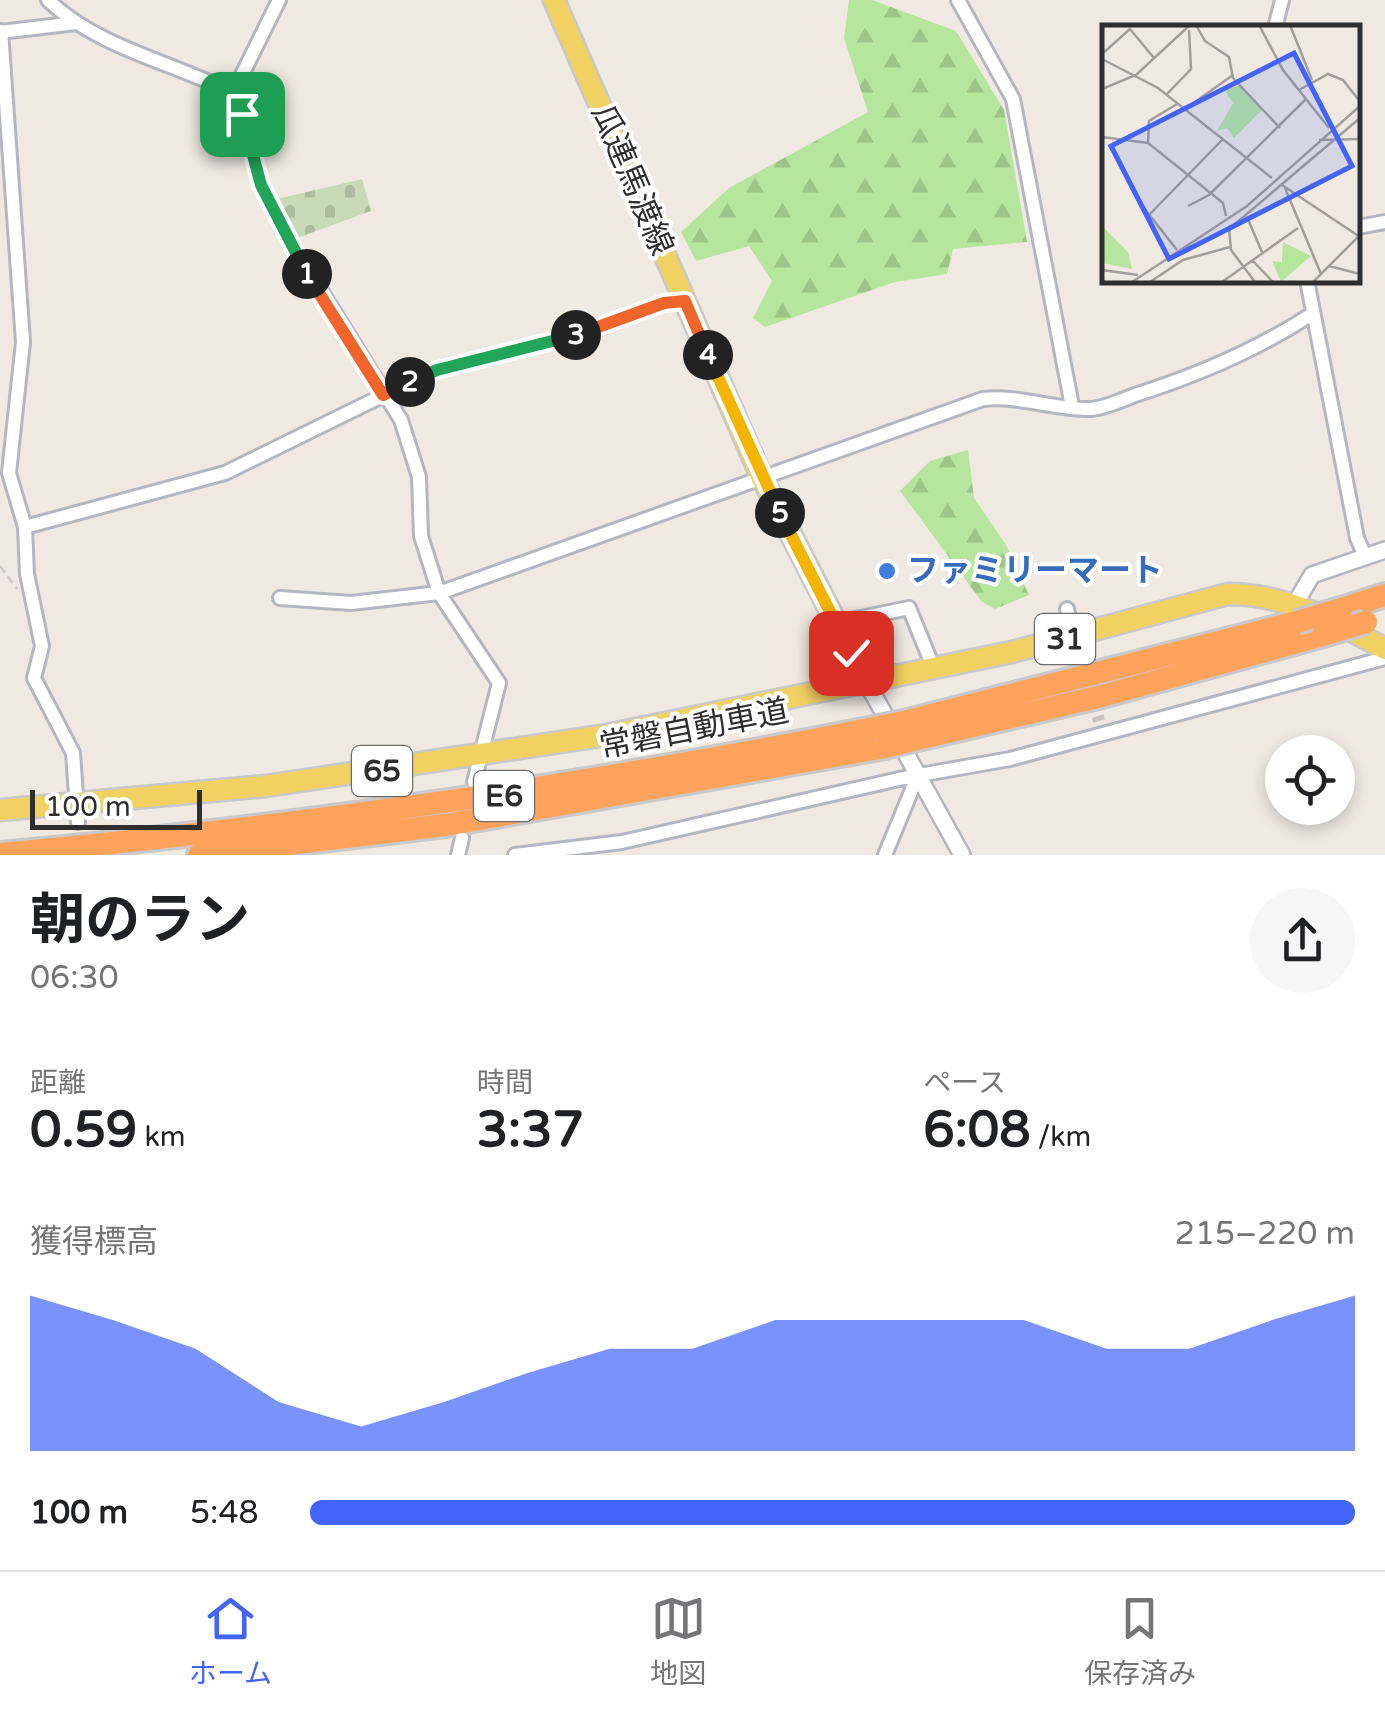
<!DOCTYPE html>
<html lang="ja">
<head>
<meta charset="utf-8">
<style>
  body { margin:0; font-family:"Varela Round","Noto Sans JP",sans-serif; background:#f6f6f6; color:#202124; height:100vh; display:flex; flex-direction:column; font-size:38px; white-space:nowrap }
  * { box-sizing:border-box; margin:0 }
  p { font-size:32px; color:#757577 }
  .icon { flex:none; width:55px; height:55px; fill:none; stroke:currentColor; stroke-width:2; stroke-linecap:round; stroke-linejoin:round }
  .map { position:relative; height:855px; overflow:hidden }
  .panel { display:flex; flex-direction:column; background:#fff; flex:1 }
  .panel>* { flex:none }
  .fabs { position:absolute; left:1265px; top:735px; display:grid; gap:20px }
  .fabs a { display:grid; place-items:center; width:90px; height:90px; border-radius:50%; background:#fff; box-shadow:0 5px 15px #0003; font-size:50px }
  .scale { position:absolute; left:30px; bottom:25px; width:172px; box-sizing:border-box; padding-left:10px; border:5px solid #2e2e2e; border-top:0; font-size:28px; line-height:35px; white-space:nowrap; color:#2e2e2e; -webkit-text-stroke:8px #fff; paint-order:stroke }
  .pin { position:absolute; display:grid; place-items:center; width:85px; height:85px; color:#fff; margin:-42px; border-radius:20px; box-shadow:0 5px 15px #0006 }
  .km { position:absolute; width:50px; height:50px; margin:-25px; border-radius:50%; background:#222; color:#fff; font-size:28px; line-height:50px; text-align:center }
  .round { display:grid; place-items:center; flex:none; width:105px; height:105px; border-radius:52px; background:#f6f6f6 }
  .headline { display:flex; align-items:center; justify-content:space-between; height:170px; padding:0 30px }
  h1 { font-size:55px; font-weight:700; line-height:75px }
  .stats { display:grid; grid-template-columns:repeat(3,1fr); gap:15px; height:170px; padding:10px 30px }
  .stats div { display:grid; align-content:center }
  .stats b { font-size:50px; font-weight:700 }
  .stats small { font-size:28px; font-weight:400 }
  .stats p { font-size:28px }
  .chart { height:280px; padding:20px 30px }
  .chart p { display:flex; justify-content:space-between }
  .chart svg { width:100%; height:180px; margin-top:10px; fill:#4264fb; opacity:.7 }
  ul { padding:0 30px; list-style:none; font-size:32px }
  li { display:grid; grid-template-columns:160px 120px 1fr; align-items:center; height:75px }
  li i { height:25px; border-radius:12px; background:#4264fb }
  .tab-bar { display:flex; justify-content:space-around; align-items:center; height:140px; border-top:2px solid #e0e0e0; background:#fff; font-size:28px; color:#757577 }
  .tab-bar a { display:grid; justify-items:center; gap:5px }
  .tab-bar .selected { color:#4264fb }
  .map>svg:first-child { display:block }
  .forest { fill:url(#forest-firs) }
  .cemetery { fill:url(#cemetery-stones) }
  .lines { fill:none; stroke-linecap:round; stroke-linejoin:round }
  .minor-tunnel { stroke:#c8c4bd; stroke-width:12; stroke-dasharray:12 6; stroke-linecap:butt }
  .minor-casing { stroke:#b4b7c1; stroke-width:18 }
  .tertiary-casing { stroke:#b4b7c1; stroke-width:20 }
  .primary-casing { stroke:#c9c9c9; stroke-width:25 }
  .motorway-casing { stroke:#c9c9c9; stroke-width:28 }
  .path { stroke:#c9c9c9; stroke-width:2.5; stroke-dasharray:8 5; stroke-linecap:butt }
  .minor { stroke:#fff; stroke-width:12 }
  .tertiary { stroke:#fff; stroke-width:15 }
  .primary { stroke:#f2d163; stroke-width:20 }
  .motorway { stroke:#ffa35c; stroke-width:22 }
  .motorway-bridge-casing { stroke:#c9c9c9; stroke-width:28; stroke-linecap:butt }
  .motorway-bridge { stroke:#ffa35c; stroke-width:22 }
  .split-1-casing { stroke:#fff; stroke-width:20 }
  .split-2-casing { stroke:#fff; stroke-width:20 }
  .split-3-casing { stroke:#fff; stroke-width:20 }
  .split-4-casing { stroke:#fff; stroke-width:20 }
  .split-5-casing { stroke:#fff; stroke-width:20 }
  .split-6-casing { stroke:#fff; stroke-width:20 }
  .split-1 { stroke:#22a559; stroke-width:12 }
  .split-2 { stroke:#f0652b; stroke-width:12 }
  .split-3 { stroke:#22a559; stroke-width:12 }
  .split-4 { stroke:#f0652b; stroke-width:12 }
  .split-5 { stroke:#f5b400; stroke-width:12 }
  .split-6 { stroke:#f5b400; stroke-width:12 }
  .shop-dot { fill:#3f7fe0; stroke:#fff; stroke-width:4 }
  .labels { text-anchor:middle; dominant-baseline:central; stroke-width:8; stroke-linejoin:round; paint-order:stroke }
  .shield { fill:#fff; stroke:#6d6d6d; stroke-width:2.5 }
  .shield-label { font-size:30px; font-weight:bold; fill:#2e2e2e }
  .street-label { font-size:32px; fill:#2e2e2e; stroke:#fff }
  .shop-label { font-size:32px; font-weight:bold; fill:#366cbe; stroke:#fff; text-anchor:start }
  .inset-road { fill:none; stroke:#a29e99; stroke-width:2.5 }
  .view { fill:#4264fb; fill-opacity:0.15; stroke:#4264fb; stroke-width:5 }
  .inset-edge { fill:none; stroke:#2e2e2e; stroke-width:5 }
</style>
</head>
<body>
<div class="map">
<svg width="1385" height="855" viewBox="0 0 1385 855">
  <defs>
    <pattern id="forest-firs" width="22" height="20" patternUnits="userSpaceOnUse" patternTransform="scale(2.5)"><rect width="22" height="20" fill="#b6e59e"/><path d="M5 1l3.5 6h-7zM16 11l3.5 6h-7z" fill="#9dc588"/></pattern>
    <pattern id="cemetery-stones" width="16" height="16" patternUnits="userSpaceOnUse" patternTransform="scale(2.5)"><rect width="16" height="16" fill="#c8d9b8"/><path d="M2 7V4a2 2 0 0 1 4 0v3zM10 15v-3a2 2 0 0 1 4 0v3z" fill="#acbb9e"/></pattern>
  </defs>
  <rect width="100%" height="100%" fill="#efe9e1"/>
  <path class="forest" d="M849,0h23l84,31 48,79 23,132 -74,7 -6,25 -52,8 -130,45 -12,-9 19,-37 -23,-35 -53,15 -15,-29 48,-44 139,-76 -24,-74z
    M968,450l6,48 32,47 23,50 -34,14 -13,-7 -82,-111 30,-30z"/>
  <path class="cemetery" d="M362,179l9,32 -74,27 -20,-39z"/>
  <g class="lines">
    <path class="minor-tunnel" d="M1072,630l27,91"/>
    <g class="minor-casing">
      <path id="minor" d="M48,0c50,48 124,62 185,93l28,92 21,43 119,192 18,57 2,59 18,57 60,90 -25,99
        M958,0l55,99 59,307
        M1275,28l7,-28
        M1,31l22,311 -14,131 16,54 2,47 15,72 -8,32 39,75 5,69
        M0,32l76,-9
        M233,93l46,-93
        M1358,227l27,-5
        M1307,280l50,258 8,18
        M25,527l200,-54 212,-104 154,-38 74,-28 20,-2
        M280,598l71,5 88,-10 544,-194c37,-4 71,11 108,10 14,-1 31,-9 44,-14 63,-20 122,-45 177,-81
        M1067,609l3,14
        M836,623l73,-15 25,61
        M458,855l4,-17
        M515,855l107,-13 286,-65 102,-18 375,-101
        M885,855l33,-80"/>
    </g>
    <g class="tertiary-casing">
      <path id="tertiary" d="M1295,604l17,-29 73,-25
        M867,683l95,172"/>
    </g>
    <g class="primary-casing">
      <path id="primary" d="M554,0l207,476 106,207
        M0,810l266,-24 341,-51 405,-83 216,-58c59,0 106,27 157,55"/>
    </g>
    <g class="motorway-casing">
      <path id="motorway" d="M1341,609l44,-14
        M904,722l393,-100
        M913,740l189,-44 221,-61
        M0,854c294,-27 584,-68 874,-126
        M199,855l246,-30 440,-78"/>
    </g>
    <path class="path" d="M0,566l17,23"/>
    <use href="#minor" class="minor"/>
    <use href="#tertiary" class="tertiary"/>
    <use href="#primary" class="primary"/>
    <use href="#motorway" class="motorway"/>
    <g class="motorway-bridge-casing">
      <path id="motorway-bridge" d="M1297,622l44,-13
        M1323,635l43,-13
        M874,728l30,-6
        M885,747l28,-7"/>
    </g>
    <use href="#motorway-bridge" class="motorway-bridge"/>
  </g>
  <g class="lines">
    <g class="split-1-casing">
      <path id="split-1" d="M242,114l19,71 46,89"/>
    </g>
    <g class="split-2-casing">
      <path id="split-2" d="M307,274l76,121 27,-13"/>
    </g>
    <g class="split-3-casing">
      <path id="split-3" d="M410,382l27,-12 139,-35"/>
    </g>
    <g class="split-4-casing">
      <path id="split-4" d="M576,335l88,-32 21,-2 23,54"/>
    </g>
    <g class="split-5-casing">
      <path id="split-5" d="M708,355l72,158"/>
    </g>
    <g class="split-6-casing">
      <path id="split-6" d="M780,513l71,140"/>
    </g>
    <use href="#split-1" class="split-1"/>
    <use href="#split-2" class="split-2"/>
    <use href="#split-3" class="split-3"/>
    <use href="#split-4" class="split-4"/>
    <use href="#split-5" class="split-5"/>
    <use href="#split-6" class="split-6"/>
  </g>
  <circle class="shop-dot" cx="887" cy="571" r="10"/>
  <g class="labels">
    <g class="shield">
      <rect x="1035" y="614" width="60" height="50" rx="8"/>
      <rect x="352" y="746" width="60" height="50" rx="8"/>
      <rect x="474" y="771" width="60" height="50" rx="8"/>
    </g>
    <g class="shield-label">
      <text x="1065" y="639">31</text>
      <text x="382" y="771">65</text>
      <text x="504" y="796">E6</text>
    </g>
    <g class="street-label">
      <text transform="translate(632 180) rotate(67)">瓜連馬渡線</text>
      <text transform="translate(694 729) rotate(-11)">常磐自動車道</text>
    </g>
    <g class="shop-label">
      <text x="907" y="571">ファミリーマート</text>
    </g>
  </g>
  <g transform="translate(1102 25)">
    <rect width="258" height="258" fill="#efe9e1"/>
    <path d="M138,61l23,23 -29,29 -7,-10 -10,3 16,-28 -10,-15zM0,201l26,26 4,17 -30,-6zM181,217l28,14 -30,26 -9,-21 10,1z" fill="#b6e59e"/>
    <path class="inset-road" d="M94,0l9,16 24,16 4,21 47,50M157,0l24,45 46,58M188,0l22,55M0,29l28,-25 24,29M0,34l56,29 114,90M0,64l34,-14 54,-50M197,65l29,-16 15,6 15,19M65,69l24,-25 -2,-39M75,79l-28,17 -1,22 75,60 3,13M83,84l48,-34M0,112l46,6M217,115l41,-1M11,125l31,58 33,42M180,160l78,52M183,163l36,86M86,181l21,-11 97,-96M48,189l72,-74M145,192l15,35M127,202l2,23 24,32M127,204l131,-111M150,235l21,22M227,241l31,8M0,245l36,5M30,257l115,-76 113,-100M48,257l33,-22 47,-13M120,257l76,-54M211,257l46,-46"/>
    <path class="view" d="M192,28l58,113 -183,93 -58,-113z"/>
    <rect width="258" height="258" class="inset-edge"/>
  </g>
</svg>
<div class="fabs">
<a><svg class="icon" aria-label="locate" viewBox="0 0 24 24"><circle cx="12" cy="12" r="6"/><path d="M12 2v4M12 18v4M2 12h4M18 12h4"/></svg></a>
</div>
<div class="scale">100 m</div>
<div class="pin" style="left:242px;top:114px;background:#1e9e55"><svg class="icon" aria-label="arrive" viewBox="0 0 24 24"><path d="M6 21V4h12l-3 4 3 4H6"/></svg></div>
<div class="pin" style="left:851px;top:653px;background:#d93025"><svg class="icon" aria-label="check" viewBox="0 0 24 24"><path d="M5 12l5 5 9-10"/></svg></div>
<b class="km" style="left:307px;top:274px">1</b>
<b class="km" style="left:410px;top:382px">2</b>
<b class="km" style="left:576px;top:335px">3</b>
<b class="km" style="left:708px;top:355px">4</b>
<b class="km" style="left:780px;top:513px">5</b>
</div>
<section class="panel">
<div class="headline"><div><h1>朝のラン</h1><p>06:30</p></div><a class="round"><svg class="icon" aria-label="share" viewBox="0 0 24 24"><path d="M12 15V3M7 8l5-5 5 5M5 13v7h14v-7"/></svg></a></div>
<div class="stats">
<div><p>距離</p><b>0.59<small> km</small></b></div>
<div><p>時間</p><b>3:37</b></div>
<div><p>ペース</p><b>6:08<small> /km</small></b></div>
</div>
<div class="chart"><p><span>獲得標高</span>215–220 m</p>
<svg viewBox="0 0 160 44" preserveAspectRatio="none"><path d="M0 44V6L10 12L20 19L30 32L40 38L50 32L60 25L70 19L80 19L90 12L100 12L110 12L120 12L130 19L140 19L150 12L160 6V44z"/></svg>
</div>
<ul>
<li><b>100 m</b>5:48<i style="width:100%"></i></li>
</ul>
</section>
<nav class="tab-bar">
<a class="selected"><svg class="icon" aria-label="home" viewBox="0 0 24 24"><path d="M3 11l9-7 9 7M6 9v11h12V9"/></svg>ホーム</a>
<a><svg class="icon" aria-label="map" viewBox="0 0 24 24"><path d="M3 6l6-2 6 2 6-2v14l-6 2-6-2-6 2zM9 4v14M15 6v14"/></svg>地図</a>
<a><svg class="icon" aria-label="saved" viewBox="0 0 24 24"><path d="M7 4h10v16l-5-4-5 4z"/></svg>保存済み</a>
</nav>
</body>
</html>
